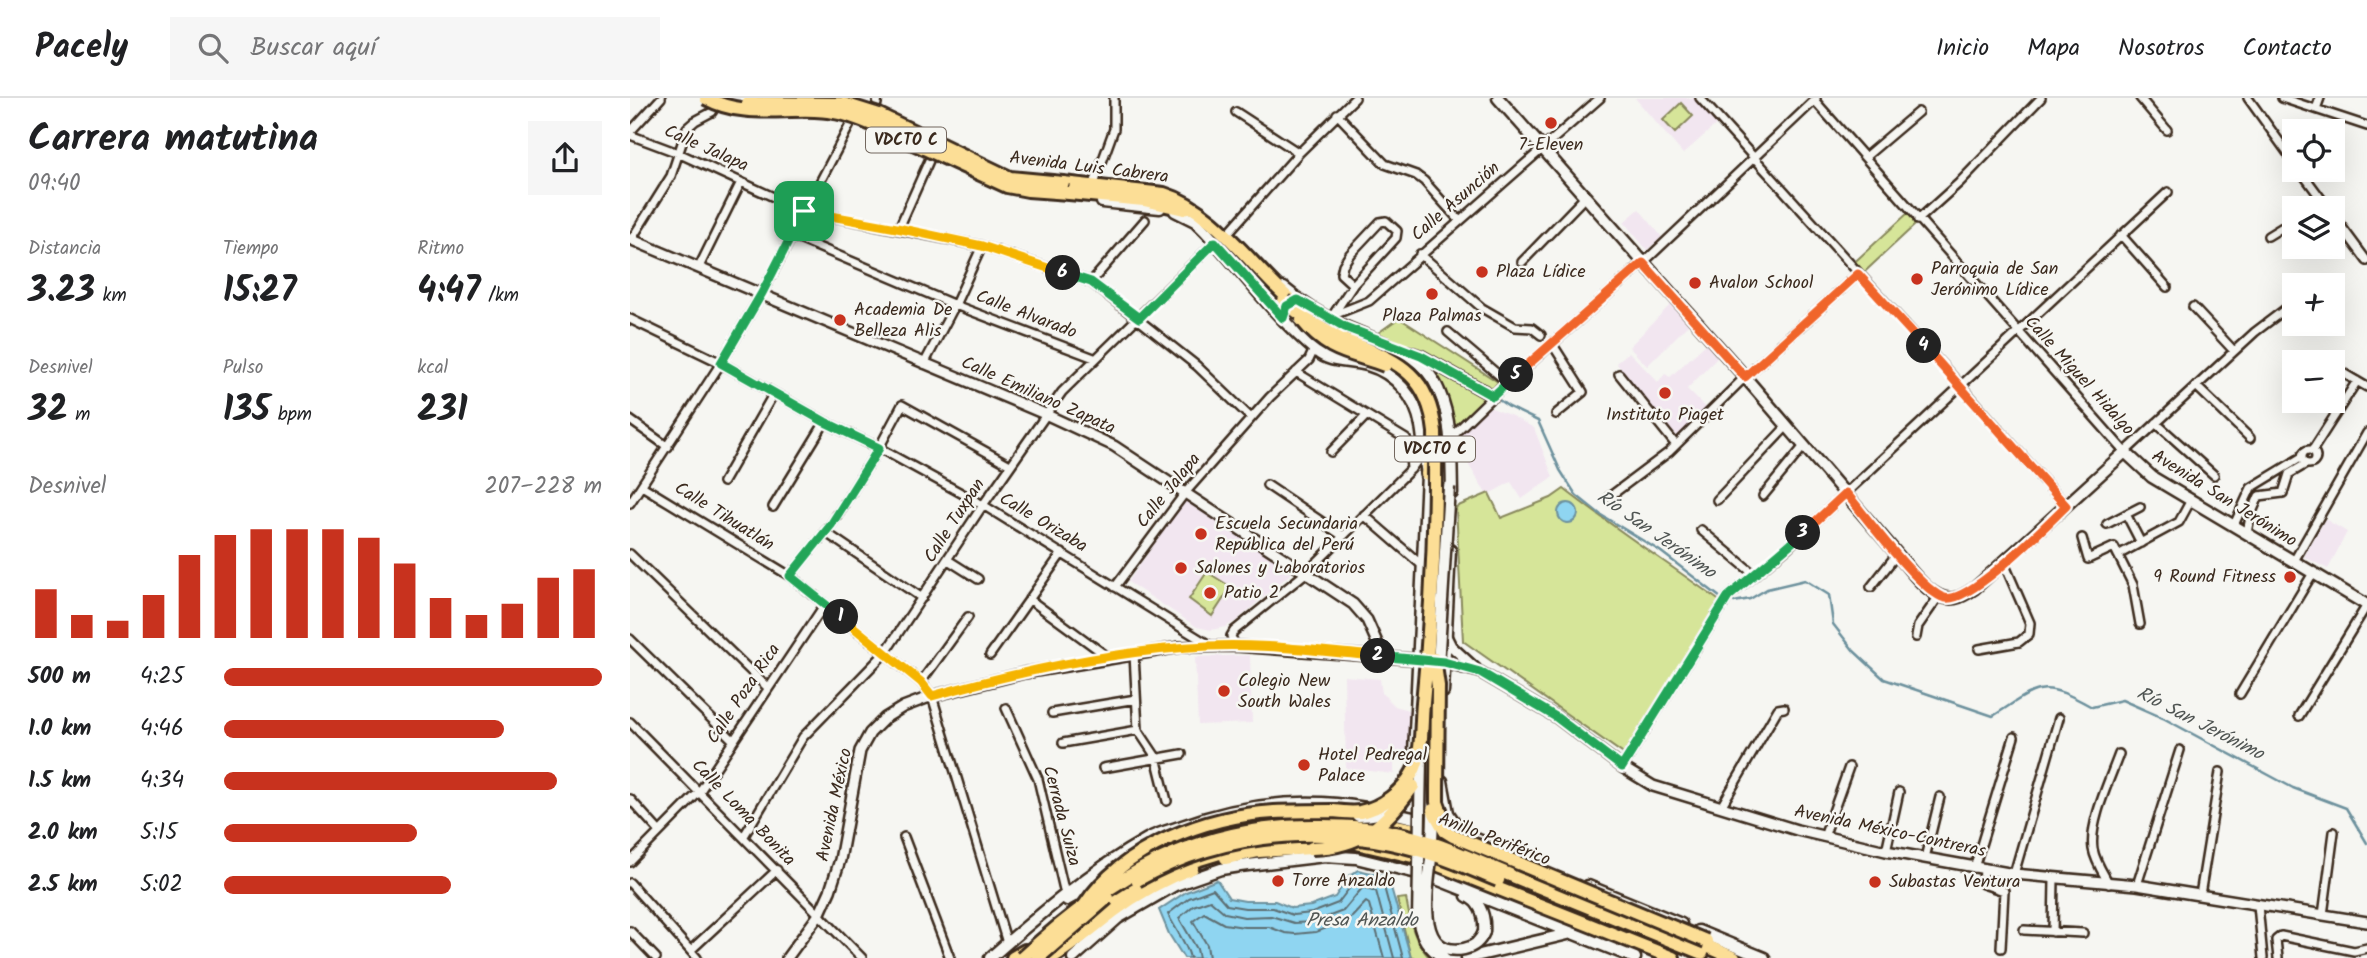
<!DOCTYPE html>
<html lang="es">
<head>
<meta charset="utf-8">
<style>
  body { margin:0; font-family:Kalam,sans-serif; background:#f6f6f6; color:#202124; height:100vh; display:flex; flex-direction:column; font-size:26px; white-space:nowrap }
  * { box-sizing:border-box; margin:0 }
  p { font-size:23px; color:#757577 }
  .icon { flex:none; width:38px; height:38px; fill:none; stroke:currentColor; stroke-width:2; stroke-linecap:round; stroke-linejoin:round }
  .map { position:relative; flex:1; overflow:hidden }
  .details { display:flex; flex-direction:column; background:#fff; width:630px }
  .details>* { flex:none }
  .fabs { position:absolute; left:1652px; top:21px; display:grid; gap:14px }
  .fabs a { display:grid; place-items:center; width:63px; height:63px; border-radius:0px; background:#fff; box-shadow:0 7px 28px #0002; font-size:35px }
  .pin { position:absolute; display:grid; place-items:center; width:60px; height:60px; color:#fff; margin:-30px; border-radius:14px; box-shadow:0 4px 10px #0006 }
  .km { position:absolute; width:35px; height:35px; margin:-18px; border-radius:50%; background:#222; color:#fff; font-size:19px; line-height:35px; text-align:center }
  .round { display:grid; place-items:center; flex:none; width:74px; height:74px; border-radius:0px; background:#f6f6f6 }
  .head { display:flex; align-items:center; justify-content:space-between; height:119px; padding:0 28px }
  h1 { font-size:38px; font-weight:600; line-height:52px }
  .figures { display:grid; grid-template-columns:repeat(3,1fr); gap:10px; height:119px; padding:7px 28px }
  .figures div { display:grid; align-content:center }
  .figures b { font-size:35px; font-weight:600 }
  .figures small { font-size:19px; font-weight:400 }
  .figures p { font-size:19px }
  .chart { height:196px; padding:14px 28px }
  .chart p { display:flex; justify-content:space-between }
  .chart svg { width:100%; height:126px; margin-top:7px; stroke:#c8321e; stroke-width:6 }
  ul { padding:0 28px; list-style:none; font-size:23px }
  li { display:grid; grid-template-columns:112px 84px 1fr; align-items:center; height:52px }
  li i { height:18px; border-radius:9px; background:#c8321e }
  header { display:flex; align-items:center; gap:42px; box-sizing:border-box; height:98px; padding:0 35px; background:#fff; border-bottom:2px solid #e0e0e0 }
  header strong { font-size:33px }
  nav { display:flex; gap:38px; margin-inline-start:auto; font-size:24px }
  .search { width:490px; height:63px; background:#f6f6f6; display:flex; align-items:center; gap:18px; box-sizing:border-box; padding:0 24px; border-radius:0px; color:#757577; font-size:26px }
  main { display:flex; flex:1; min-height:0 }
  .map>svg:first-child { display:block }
  .built { fill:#f2e6f0 }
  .green { fill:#d6e599; stroke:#88885c; stroke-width:2 }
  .water { fill:#8fd5f1; stroke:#6d919d; stroke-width:2 }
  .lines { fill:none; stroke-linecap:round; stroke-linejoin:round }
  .shore { stroke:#5d6e72; stroke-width:2 }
  .stream { stroke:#6d919d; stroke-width:2.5 }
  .minor-casing { stroke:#3b2a1e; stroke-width:12 }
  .tertiary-casing { stroke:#3b2a1e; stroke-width:14 }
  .secondary-casing { stroke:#3b2a1e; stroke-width:15 }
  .motorway-casing { stroke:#3b2a1e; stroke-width:18 }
  .minor { stroke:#f6f6f2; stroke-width:7 }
  .tertiary { stroke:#f6f6f2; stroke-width:9 }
  .secondary { stroke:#f6f6f2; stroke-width:10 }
  .motorway { stroke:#fcde96; stroke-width:12 }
  .secondary-bridge-casing { stroke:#3b2a1e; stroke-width:15; stroke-linecap:butt }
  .motorway-bridge-casing { stroke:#3b2a1e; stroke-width:18; stroke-linecap:butt }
  .secondary-bridge { stroke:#f6f6f2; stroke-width:10 }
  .motorway-bridge { stroke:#fcde96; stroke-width:12 }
  .split-1-casing { stroke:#fff; stroke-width:14 }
  .split-2-casing { stroke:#fff; stroke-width:14 }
  .split-3-casing { stroke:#fff; stroke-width:14 }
  .split-4-casing { stroke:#fff; stroke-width:14 }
  .split-5-casing { stroke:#fff; stroke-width:14 }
  .split-6-casing { stroke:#fff; stroke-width:14 }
  .split-7-casing { stroke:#fff; stroke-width:14 }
  .split-1 { stroke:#22a559; stroke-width:9 }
  .split-2 { stroke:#f5b400; stroke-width:9 }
  .split-3 { stroke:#22a559; stroke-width:9 }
  .split-4 { stroke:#f0652b; stroke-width:9 }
  .split-5 { stroke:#f0652b; stroke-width:9 }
  .split-6 { stroke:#22a559; stroke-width:9 }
  .split-7 { stroke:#f5b400; stroke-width:9 }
  .poi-dot { fill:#c8321e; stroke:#f6f6f2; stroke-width:2.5 }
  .labels { text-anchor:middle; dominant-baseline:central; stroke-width:5; stroke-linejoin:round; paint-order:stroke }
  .shield { fill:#f6f6f2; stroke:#73675e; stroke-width:2 }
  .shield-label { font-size:16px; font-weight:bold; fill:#3b2a1e }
  .poi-label { font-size:18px; fill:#3b2a1e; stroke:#f6f6f2; text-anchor:start }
  .street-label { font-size:18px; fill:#3b2a1e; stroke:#f6f6f2 }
  .water-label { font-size:19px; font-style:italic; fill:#505553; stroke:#f6f6f2 }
</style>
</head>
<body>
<header>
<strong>Pacely</strong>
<div class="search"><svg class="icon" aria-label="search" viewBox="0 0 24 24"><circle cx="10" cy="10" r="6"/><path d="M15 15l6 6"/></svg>Buscar aquí</div>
<nav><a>Inicio</a><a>Mapa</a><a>Nosotros</a><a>Contacto</a></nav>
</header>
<main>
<section class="details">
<div class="head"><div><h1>Carrera matutina</h1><p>09:40</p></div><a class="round"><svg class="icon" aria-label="share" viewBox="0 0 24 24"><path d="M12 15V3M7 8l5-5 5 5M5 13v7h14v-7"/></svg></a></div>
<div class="figures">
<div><p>Distancia</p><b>3.23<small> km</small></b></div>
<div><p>Tiempo</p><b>15:27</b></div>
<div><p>Ritmo</p><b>4:47<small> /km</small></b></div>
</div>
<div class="figures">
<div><p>Desnivel</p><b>32<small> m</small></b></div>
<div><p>Pulso</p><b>135<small> bpm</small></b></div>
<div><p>kcal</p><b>231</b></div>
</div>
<div class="chart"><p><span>Desnivel</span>207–228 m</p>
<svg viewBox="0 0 160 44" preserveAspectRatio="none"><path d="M5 44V27M15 44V36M25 44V38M35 44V29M45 44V15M55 44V8M65 44V6M75 44V6M85 44V6M95 44V9M105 44V18M115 44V30M125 44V36M135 44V32M145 44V23M155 44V20"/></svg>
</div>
<ul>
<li><b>500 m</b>4:25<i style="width:100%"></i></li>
<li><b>1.0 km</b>4:46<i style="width:74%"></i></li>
<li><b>1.5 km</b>4:34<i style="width:88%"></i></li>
<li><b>2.0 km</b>5:15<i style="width:51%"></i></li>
<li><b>2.5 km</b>5:02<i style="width:60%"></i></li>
</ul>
</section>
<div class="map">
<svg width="1737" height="860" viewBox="0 0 1737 860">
  <rect width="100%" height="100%" fill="#f6f6f2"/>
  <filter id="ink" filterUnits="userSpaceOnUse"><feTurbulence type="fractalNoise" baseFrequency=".0143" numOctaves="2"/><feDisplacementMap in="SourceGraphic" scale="14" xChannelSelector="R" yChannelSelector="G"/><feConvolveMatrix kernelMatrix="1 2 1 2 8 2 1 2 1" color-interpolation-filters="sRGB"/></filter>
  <g filter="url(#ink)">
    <path class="built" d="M1005,0h60l23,25 -35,31z
      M1009,111l23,28 -15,13 -23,-28z
      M1041,206l19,19 -43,43 -18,-19z
      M1077,245l12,13 -32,33 21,21 -28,29 -36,-36 -9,-18 -19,-22 13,-11 29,30 7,-8 5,3z
      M859,309l23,9 22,12 19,49 -31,22 -11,-17 -24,13 -34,-56z
      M555,402l111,69 -60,52 -11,6 -14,3 -14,-3 -69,-45z
      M1695,421l22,13 -19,37 -24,-12z
      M620,557l2,68 -54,2 -3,-68z
      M714,578l36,3 2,14 13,13 16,5v48h-17v15l-48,-6z"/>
    <path class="green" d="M1051,5l12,13 -18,17 -12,-13z
      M1279,114l7,12 -58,54 -10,-10z
      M769,220l99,64 -43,50 -3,14 -6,-37 -22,-36 -18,-18 -35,-17z
      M934,391c51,40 105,75 157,113l-96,153 -162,-114 -7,-134 33,-14 12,25 50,-20z
      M577,474l24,15 -19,29 -23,-17z
      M776,800c4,23 7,43 24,60h-19l-14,-59z"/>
    <path class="water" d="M928 415a10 10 0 1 1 20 0a10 10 0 1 1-20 0Z
      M728,772l27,6 5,8 21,74h-227l-15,-24 -10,-24 27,-18 31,-12 12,18 16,3h30l17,7 19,-2 24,-9 14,-21z"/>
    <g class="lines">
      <path class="shore" d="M560,860c-3,-15 -16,-30 -22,-44l21,-16 24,-9 14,16 18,3h28l20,7 19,-2 26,-10 16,-21 7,-4 19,4 4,5 19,71
        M569,860l-2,-9 -18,-31 14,-12 17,-6 15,13 19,4 27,-1 23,7 20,-1 29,-11 20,-24 13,4 18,67
        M579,860l-2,-13 -14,-24 11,-8 20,11 20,3h25l16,6 10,1 21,-2 29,-11 7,-4 14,-15 3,2 15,54"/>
      <path class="stream" d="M869,302l10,7 29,14 22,49 16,25 25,20 59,36 61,47
        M1104,504l16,-3 17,-10 38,-9 24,15 4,29 21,27 30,28 109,37c46,-29 47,-38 99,-9l30,-7 41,18 130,70 53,20 21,35"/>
      <g class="minor-casing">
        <path id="minor" d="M1070,0l260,287 106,121
          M1510,0l27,32
          M1618,0l46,64
          M1652,0l85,28
          M1185,3l310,351 130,-120 37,-28
          M1686,11l4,-11
          M606,14l63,41
          M245,15l3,-15
          M707,16l48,50 31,11 8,6 35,39
          M0,34l31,-34
          M0,37l48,18 126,58 178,35 109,36 106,84 54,52
          M1235,59l53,-45
          M1670,72l28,38
          M464,86l20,-55v-31
          M1682,110l11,-7
          M1703,117l34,46
          M1288,122l41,-37 82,-85
          M269,130l32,-72
          M598,135l71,-80 56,-55
          M1491,137l46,52
          M162,138l163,69 139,53
          M1638,138l26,-16
          M1,142l40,-64 16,-48 8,-7 17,-9 6,-10
          M790,156l62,54 33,19 17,1 9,7
          M892,164l63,-65
          M69,169l42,-85
          M461,184l54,-62
          M1563,209l41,44
          M703,217l20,-30 43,-47 1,-7 -11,-10 -6,1 -30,32 -7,11 -2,9 12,11
          M696,220l43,-17 231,-203
          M0,221l91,44 104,59 54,26 104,57 228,141
          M818,234l60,51
          M923,247l30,47 -27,22
          M294,266l31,-59 27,-59
          M666,274l110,67 3,5 2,25
          M1713,275l24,14
          M989,276l57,71
          M1566,288l54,52
          M0,322l38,27
          M1526,325l58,52
          M823,345l3,-11 37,-36 150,-133 173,-164
          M1672 359a7 7 0 1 1 14 0a7 7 0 1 1-14 0Z
          M1682,353l45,-70
          M701,354l35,-36
          M93,384l51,-89
          M637,387l76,51
          M12,388l148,90 131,106 11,14 75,247
          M1133,398l41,-50
          M979,399l60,-45 76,-75 113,-103
          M1087,402l70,-74
          M0,405l91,-140 41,-70 91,-174
          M143,409l52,-85
          M1496,416l15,29
          M734,417l60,52
          M1477,426l33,-17
          M1604,427l17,-37 51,-31
          M1071,432l54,45
          M195,434l97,66
          M1617,435l3,-16 9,-21 24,-3 6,-19 17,-10
          M1452,440l6,21 26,-12 19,38 7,39
          M0,456l137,133
          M1488,457l61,-33 12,-22
          M318,462l30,19
          M1664,463l73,-128
          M160,478l41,-51 48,-77 23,-43 108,60
          M485,489l70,-94 85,-96 39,-37 5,-11
          M1241,489l26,-33
          M399,501l79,58
          M1286,539l2,-11 21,-30
          M0,541l102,100
          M605,548l-4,-10 3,-5 73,-59 104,-103 12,-16
          M1349,551l40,-7 10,-8 1,-11 -26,-60
          M504,556l4,76 18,27 11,44
          M360,557l72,-102
          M291,584l47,-65
          M1610,596l73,-121
          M376,610l32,71 27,115
          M422,615l84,-14
          M1669,618l68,-111
          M0,624l232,236
          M433,645l75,-13
          M992,669l106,-170 59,-49 381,-356
          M473,670l79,-14
          M0,701l29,32
          M1091,709l57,-98 6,-1
          M114,738l59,-99 82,-84 98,-148 79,-113 153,-150
          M274,739l46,121
          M1194,739l25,-70
          M1256,753l13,-59
          M1295,760l15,-61
          M0,764l70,-71 125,-187
          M1344,770l40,-131
          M1354,771l-1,15 21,7 -3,57
          M1384,776l45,-156
          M0,785l67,75
          M1479,786c-6,-11 -14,-23 -16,-35 -4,-26 17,-70 26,-95
          M1507,787l43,-135
          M1570,797l20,-123
          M1628,807l5,53
          M1693,817l11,-83
          M1394,832l59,3
          M0,833l26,27
          M1423,834l1,-53
          M61,852l86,-80
          M1648,860l-2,-18 5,-4 73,15 13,-3"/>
      </g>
      <g class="tertiary-casing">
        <path id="tertiary" d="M0,141l415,175 69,32 239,158 14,16 16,36
          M816,538l5,10 25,23
          M809,564l41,10 76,45 66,50 31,19 144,44 89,21 128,23 123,11 230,37
          M157,860l33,-45 10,-22 10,-31 20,-109 10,-18 15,-15 18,-11 29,-11 92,-23 156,-26 55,-1 190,14"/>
      </g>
      <g class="secondary-casing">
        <path id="secondary" d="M868,0l247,279 152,177c13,15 35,49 58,44 7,-1 14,-6 20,-10l150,-136 27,25 215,128
          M472,104l58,6
          M545,113l20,10 11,11c36,39 69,85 110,119 15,13 32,9 51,14 28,8 49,32 54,61 3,16 3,32 6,48l-13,279
          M654,190c19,16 38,28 60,38 35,16 79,26 95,65 14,32 12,68 13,102
          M779,254l12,4 72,40
          M813,594l7,-142
          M812,683l6,32 12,18
          M758,714l50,12
          M826,732l66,29
          M958,788l93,38
          M837,798c15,7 18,21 17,36
          M437,802l36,-20
          M1068,833l66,27
          M360,860c49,-43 100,-87 157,-119 11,-6 24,-9 35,-13 60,-22 122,-29 184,-18
          M443,860l45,-40 57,-33 46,-16 19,-3 85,-10 31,2 73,18 206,82
          M837,860l105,-25"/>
      </g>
      <g class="motorway-casing">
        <path id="motorway" d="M433,85l101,11c49,15 86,70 124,104
          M439,95l75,7 40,9
          M797,376l3,-12
          M722,744l69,16 252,100
          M596,760l33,-7 53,-3
          M550,767l56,-17
          M880,777l192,78
          M483,783c8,-6 16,-14 25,-19 92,-53 223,-56 321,-18
          M469,814l29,-22 23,-11
          M1063,842l41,18
          M383,860l12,-7
          M421,860c23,-14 42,-31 63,-47 24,-18 50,-32 78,-43"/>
      </g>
      <use href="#minor" class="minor"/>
      <use href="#tertiary" class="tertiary"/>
      <use href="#secondary" class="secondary"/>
      <use href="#motorway" class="motorway"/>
      <g class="secondary-bridge-casing">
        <path id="secondary-bridge" d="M808,568l11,-179
          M791,661l-3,160c3,18 10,29 26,39
          M803,712c0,17 -1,33 -2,49 -3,27 -17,99 33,90 10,-2 16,-7 20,-17
          M728,718c14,0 24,-1 34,-11"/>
      </g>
      <g class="motorway-bridge-casing">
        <path id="motorway-bridge" d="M76,0c44,24 92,4 138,16 23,6 44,18 65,27 32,15 65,30 98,45l21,4 41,3
          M118,5l96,1 35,11 131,63 53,5
          M672,222c26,32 47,32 83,45
          M804,561l4,27 -1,103v13l6,16
          M803,712l12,21 8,5 253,105
          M682,750c49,-1 73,-23 101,-62
          M507,782c93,-53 201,-57 301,-24 21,7 40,16 60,24
          M455,807c38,-58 122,-89 189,-93 20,-1 40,-1 59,-1 8,1 18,2 27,1 22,-4 43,-21 53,-40 10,-19 8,-48 10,-69 9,-90 13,-180 12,-271 -7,-65 -45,-72 -97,-96 -19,-9 -38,-21 -54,-35
          M392,860c89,-82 175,-134 299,-132 25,0 50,1 74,7 40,8 78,27 115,42
          M408,860l69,-60"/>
      </g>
      <use href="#secondary-bridge" class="secondary-bridge"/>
      <use href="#motorway-bridge" class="motorway-bridge"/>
    </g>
  </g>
  <g class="lines" filter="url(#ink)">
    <g class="split-1-casing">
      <path id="split-1" d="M174,113l-42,82 -41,70 104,59 54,26 -48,77 -41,51 51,41"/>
    </g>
    <g class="split-2-casing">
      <path id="split-2" d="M211,519l80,65 11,14c89,-25 183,-46 276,-50 56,-3 114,6 170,10"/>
    </g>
    <g class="split-3-casing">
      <path id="split-3" d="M748,558l66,6 36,10 76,45 66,50 106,-170 75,-64"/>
    </g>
    <g class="split-4-casing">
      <path id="split-4" d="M1173,435l43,-40c18,21 75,99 99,105 25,6 101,-73 121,-92l-142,-160"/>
    </g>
    <g class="split-5-casing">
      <path id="split-5" d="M886,277l127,-112 102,114 113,-103 66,72"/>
    </g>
    <g class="split-6-casing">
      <path id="split-6" d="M433,175l28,9 48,36 76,-76 68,76 4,-12 11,-6 47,27 76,29 72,40 23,-21"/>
    </g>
    <g class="split-7-casing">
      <path id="split-7" d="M174,113l98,18 80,17 81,27"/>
    </g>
    <use href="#split-1" class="split-1"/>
    <use href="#split-2" class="split-2"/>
    <use href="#split-3" class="split-3"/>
    <use href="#split-4" class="split-4"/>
    <use href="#split-5" class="split-5"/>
    <use href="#split-6" class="split-6"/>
    <use href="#split-7" class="split-7"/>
  </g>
  <g class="poi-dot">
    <circle cx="921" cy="25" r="7"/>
    <circle cx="852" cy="174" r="7"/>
    <circle cx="1287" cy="181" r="7"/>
    <circle cx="1065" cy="185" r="7"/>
    <circle cx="802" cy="196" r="7"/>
    <circle cx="210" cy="222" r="7"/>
    <circle cx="1035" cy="295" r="7"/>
    <circle cx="571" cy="436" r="7"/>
    <circle cx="551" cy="470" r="7"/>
    <circle cx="1660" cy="479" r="7"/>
    <circle cx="580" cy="495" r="7"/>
    <circle cx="594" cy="593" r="7"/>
    <circle cx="674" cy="667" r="7"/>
    <circle cx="648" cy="783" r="7"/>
    <circle cx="1245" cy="784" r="7"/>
  </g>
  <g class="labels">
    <g class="shield">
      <rect x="236" y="29.5" width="80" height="25" rx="5"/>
      <rect x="765" y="338.5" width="80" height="25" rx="5"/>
    </g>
    <g class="shield-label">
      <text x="276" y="42">VDCTO C</text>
      <text x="805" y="351">VDCTO C</text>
    </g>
    <g class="poi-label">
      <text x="921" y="47" text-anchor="middle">7-Eleven</text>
      <text x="1301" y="171">Parroquia de San<tspan x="1301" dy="21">Jerónimo Lídice</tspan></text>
      <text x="866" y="174">Plaza Lídice</text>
      <text x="1079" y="185">Avalon School</text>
      <text x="224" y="212">Academia De<tspan x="224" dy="21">Belleza Alis</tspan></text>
      <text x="802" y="218" text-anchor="middle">Plaza Palmas</text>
      <text x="1035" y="317" text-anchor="middle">Instituto Piaget</text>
      <text x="585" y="426">Escuela Secundaria<tspan x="585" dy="21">República del Perú</tspan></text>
      <text x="565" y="470">Salones y Laboratorios</text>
      <text x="1646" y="479" text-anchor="end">9 Round Fitness</text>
      <text x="594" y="495">Patio 2</text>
      <text x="608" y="583">Colegio New<tspan x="608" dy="21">South Wales</tspan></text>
      <text x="688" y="657">Hotel Pedregal<tspan x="688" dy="21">Palace</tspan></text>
      <text x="662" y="783">Torre Anzaldo</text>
      <text x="1259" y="784">Subastas Ventura</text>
    </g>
    <g class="street-label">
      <text transform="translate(76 51) rotate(24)">Calle Jalapa</text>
      <text transform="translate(459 70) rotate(7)">Avenida Luis Cabrera</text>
      <text transform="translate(826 104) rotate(-41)">Calle Asunción</text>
      <text transform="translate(396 217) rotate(21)">Calle Alvarado</text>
      <text transform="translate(1449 278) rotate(48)">Calle Miguel Hidalgo</text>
      <text transform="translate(408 298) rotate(24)">Calle Emiliano Zapata</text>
      <text transform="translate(539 393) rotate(-51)">Calle Jalapa</text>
      <text transform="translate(1594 401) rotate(32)">Avenida San Jerónimo</text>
      <text transform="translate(94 419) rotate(32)">Calle Tihuatlán</text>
      <text transform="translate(325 423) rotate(-57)">Calle Tuxpan</text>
      <text transform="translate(413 425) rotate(31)">Calle Orizaba</text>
      <text transform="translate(114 596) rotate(-56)">Calle Poza Rica</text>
      <text transform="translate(205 707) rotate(-78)">Avenida México</text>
      <text transform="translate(113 715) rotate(46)">Calle Loma Bonita</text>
      <text transform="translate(431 718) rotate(75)">Cerrada Suiza</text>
      <text transform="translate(1260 734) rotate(12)">Avenida México-Contreras</text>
      <text transform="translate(864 742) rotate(21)">Anillo Periférico</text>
    </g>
    <g class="water-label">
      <text transform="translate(1026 437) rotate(35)">Río San Jerónimo</text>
      <text transform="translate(1570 626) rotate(27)">Río San Jerónimo</text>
      <text x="732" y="823">Presa Anzaldo</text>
    </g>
  </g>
</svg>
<div class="fabs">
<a><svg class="icon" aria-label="locate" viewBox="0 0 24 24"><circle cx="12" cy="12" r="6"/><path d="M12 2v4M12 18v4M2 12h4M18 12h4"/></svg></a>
<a><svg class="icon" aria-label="layers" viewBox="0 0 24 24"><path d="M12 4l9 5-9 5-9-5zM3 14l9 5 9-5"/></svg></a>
<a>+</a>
<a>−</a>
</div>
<div class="pin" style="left:174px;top:113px;background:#1e9e55"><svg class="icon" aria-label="arrive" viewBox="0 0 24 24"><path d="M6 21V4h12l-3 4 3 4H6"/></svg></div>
<b class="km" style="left:211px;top:519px">1</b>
<b class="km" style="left:748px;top:558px">2</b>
<b class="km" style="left:1173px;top:435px">3</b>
<b class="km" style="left:1294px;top:248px">4</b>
<b class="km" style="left:886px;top:277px">5</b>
<b class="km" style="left:433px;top:175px">6</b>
</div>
</main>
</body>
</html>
